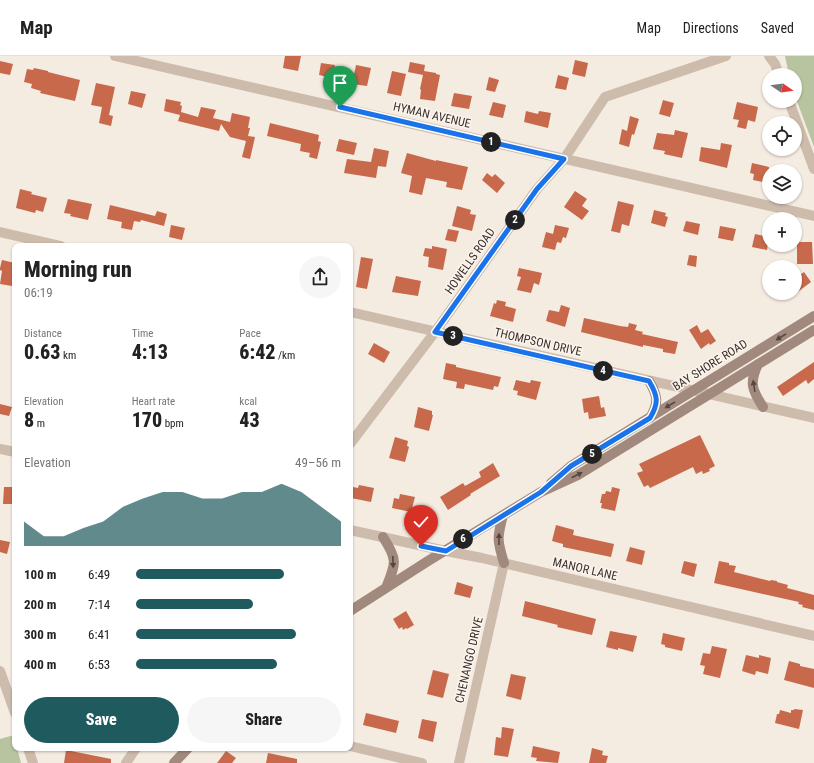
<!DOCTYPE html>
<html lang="en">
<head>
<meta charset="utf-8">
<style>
  body { margin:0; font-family:"Roboto Condensed",sans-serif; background:#f6f6f6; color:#222; height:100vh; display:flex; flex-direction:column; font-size:15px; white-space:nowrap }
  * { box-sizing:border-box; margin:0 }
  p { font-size:13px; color:#767676 }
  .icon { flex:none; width:22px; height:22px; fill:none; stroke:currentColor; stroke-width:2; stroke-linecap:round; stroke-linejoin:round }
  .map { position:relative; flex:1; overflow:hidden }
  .panel { position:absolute; left:12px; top:187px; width:341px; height:508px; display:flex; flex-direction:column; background:#fff; border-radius:8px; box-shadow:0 1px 3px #0004 }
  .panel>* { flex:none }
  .needle { width:26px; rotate:103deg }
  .tools { position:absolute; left:762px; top:12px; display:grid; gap:8px }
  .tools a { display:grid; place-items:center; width:40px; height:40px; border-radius:50%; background:#fff; box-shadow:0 1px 3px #0004; font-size:20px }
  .pin { position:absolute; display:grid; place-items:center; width:34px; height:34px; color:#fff; margin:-41px -17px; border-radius:50% 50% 50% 0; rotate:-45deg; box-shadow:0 0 4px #0007 }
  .pin .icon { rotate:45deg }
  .km { position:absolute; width:20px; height:20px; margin:-10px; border-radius:50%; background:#222; color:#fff; font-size:11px; line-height:20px; text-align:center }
  .round { display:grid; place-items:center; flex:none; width:42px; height:42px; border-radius:21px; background:#f6f6f6 }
  .head { display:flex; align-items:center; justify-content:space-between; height:68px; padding:0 12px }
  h1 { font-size:22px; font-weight:800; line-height:30px }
  .stats { display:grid; grid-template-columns:repeat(3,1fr); gap:6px; height:68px; padding:4px 12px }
  .stats div { display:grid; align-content:center }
  .stats b { font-size:20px; font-weight:800 }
  .stats small { font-size:11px; font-weight:400 }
  .stats p { font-size:11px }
  .chart { height:112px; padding:8px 12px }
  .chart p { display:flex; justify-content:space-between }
  .chart svg { width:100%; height:72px; margin-top:4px; fill:#1f5a5e; opacity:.7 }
  .cta { display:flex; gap:8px; margin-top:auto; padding:8px 12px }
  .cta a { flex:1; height:46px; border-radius:24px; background:#1f5a5e; color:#fff; font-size:16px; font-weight:800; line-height:46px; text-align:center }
  .cta a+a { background:#f6f6f6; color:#222 }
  ul { padding:0 12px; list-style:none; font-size:13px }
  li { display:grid; grid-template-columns:64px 48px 1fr; align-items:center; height:30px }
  li i { height:10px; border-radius:5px; background:#1f5a5e }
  header { display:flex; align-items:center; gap:24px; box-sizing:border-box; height:56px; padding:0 20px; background:#fff; border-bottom:1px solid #e0e0e0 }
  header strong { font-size:19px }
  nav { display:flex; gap:22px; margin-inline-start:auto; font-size:14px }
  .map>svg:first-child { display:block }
  .green { fill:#b8c4a0 }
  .building { fill:#c8694b }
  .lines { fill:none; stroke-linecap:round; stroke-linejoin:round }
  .minor { stroke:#cdbbac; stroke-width:10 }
  .tertiary { stroke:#cdbbac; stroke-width:10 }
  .secondary { stroke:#a18a7d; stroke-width:10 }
  .oneway { fill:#544640 }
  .route-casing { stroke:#fff; stroke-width:8 }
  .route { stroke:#1a73e8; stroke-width:5 }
  .labels { text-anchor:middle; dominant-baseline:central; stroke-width:3; stroke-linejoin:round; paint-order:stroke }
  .street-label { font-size:12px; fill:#3b302b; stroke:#fbf5ee }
</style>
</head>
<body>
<header>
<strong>Map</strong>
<nav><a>Map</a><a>Directions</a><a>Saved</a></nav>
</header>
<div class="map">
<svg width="814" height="707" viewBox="0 0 814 707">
  <rect width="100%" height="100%" fill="#f4ebe1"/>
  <path class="green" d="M785,0h29v91l-19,-51v-21h-6z
    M14,679l1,13h2l4,15h-21v-24z"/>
  <path class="building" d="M285,0h16l-3,15 -15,-3z
    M575,4l13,3 -3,14 -13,-3z
    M0,5l13,3 -3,11 -10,-2z
    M410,6l15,3 -1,6 12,2v1l4,1 -5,26 -15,-2 1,-9 -1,-1 3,-14 -15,-3z
    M321,7l14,2 -2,13 -14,-3z
    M356,9l15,3 -4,18 -15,-2z
    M34,12l14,3v1l32,8 -5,21 -35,-8 1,-2 -10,-3 1,-4 -8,-2 3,-13 6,1z
    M392,15l14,3 -5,22 -14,-3z
    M558,19l11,3 -3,12 -11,-2z
    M489,21l10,3 -4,12 -9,-2z
    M96,27l19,4 -6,28 4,1 -2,10 -12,-3 3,-16 -11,-2z
    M131,35l15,3 -4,14 -14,-4z
    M454,37l18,3 -3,13 -18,-3z
    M166,43l15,3 -1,3 2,1 -1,6 17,5 3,-10 15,3 -3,8 17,4 2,-9 18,4 -2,11h2l-2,8 7,1 -5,22 -8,-2 4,-16 -16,-4 -9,-13 -2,7 -41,-10 2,-6 -16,-4z
    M663,44l11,3 -4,14 -11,-3z
    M493,46l13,3 -3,13 -14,-3z
    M737,46l21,5 -3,15 -7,-2 -2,9 -9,-2 2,-7 -6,-1z
    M526,55l12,3 1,-3 12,2 -3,15 -24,-6z
    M630,60l9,3 -5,16 -2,-1 -3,13 -10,-3 3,-15 5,2z
    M270,67l49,12 -1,6 3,1 -4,17 -8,-2 1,-4 -10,-2 1,-7 -34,-8z
    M675,74l13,3 -6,25 -18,-4 1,-3 -12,-2 4,-16 17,2z
    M339,83l18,4 -3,12 -18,-4z
    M721,87l11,2 -5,23 -28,-7 2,-14 19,3z
    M374,92l15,3 -3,16 -8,-1 -2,12 -32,-5 3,-14 24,3z
    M407,97l29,8v-1l32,7 -6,23 -16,-3 1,-5 -21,-4 -4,17 -13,-3 3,-16 -11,-3z
    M752,107l17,4 -1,16 -15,-3 1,-6 -4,-1z
    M487,117l5,4 3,-3 10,9 -8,10 -15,-13z
    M20,133l12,3 -1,2 16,4 -4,14 -7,-2 -1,3 -19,-5z
    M575,135l12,8 -5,7 7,5 -7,9 -18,-13z
    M68,143l24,5 -4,16 -18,-4 1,-2 -7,-1z
    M618,145l16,4 -5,21 -7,-2 -2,9 -9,-2z
    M110,149l45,11 2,-5 10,3 -3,12 -23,-6 -1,2 -6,-1 -2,9 -11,-2 1,-6 -15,-3z
    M457,150l14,4 -1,4 6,1 -4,16 -20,-5z
    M654,154l12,3 -1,3 3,1 -3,10 -14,-4z
    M686,165l14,3 -2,11 -15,-4z
    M171,169l14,3 -3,12 -13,-3z
    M555,169l14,3 -3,10 -3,-1 -2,6 -4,-1 -2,8 -13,-3 4,-15 7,2z
    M720,170l16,3 -3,12 -15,-3z
    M448,173l11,2 -3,11 -11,-2z
    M755,178l14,3 -2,13 -15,-3z
    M797,186h15l1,22h-16z
    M432,190l15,3 -4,21 -15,-3 1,-10 -6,-1 2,-8 7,1z
    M689,199l8,1 -1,11 -9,-2z
    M361,201l12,2 -6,30 -11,-2z
    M2,204l13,3v18l-2,-1 -1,6 -12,-2 2,-13 -2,-1v-2z
    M519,212l23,5 -3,12 -5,-2 -3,10 -14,-3 4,-13 -4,-1z
    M804,216l7,10 -16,12v-16z
    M396,220l25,5 -3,15 -26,-4z
    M497,244l9,2 -1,4 11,3 -3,13 -23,-6 4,-13 2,1z
    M561,249l9,3 -5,19 -19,-6 3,-11 10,2z
    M584,262l36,8 8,1 1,-4 8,2 -2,5 8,2 -1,2 36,8 -3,12 -12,-2v-3l-20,-4v2l-62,-15z
    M697,269l4,8 7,-4 8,12 -6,4 -1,-2 -8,6 -12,-19z
    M374,287l16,9 -6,11 -16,-9z
    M814,306v17l-6,5 -2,-4 -23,16 -6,-9z
    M446,307l10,2v2l45,10 -3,10 -4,-1 -1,4 -28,-6 -1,5 -8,-1 1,-6 -14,-3z
    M516,324l14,3 1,-3 10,2 -5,18 -19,-5 1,-4 -5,-1z
    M599,340l2,12 3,-1 2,9 -17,3 -1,-7 -4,1 -2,-14z
    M0,348l12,3 -3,9 -9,-2z
    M418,351l14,4v4h1l-4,16 -15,-4z
    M700,379l15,31 -6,3 1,2 -7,3 -1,-3 -6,3 -3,-7 -43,21 -2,-3 -4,2 -7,-14 6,-2 -4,-7z
    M395,381l13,4 -1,5 2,1 -4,15 -16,-4z
    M493,407l7,13 -30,18 1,1 -23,15 -8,-13 23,-14 2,3 16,-9 -2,-5z
    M359,429l15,3 -3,14 -20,-4 2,-11 5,1z
    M4,431h11v17h-12z
    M612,431l8,2 -5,22 -14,-3 1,-5h-2l2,-9h3l1,-3 5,1z
    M400,438l15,3 -4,15 -19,-4 2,-10 5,1z
    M556,469l18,5 -1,5 41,9 -3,13 -48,-10v-3l-11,-3z
    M0,484l10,2 -3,12 -7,-2z
    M630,491l15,4 -3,14 -16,-4z
    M684,505l13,3 -3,13 -13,-4z
    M719,505l10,2v2l7,1 -2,6 36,9 1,-1 6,1v1l11,3 -1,3 27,7v15l-12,-3 1,-2 -5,-1 1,-2 -85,-19z
    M457,526l16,5 -3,11 -16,-4z
    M525,545l71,18 -4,16 -35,-8 1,-2 -36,-9z
    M406,555l8,14 -7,4 -1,-1 -3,2 -1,-3 -3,2 -6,-10z
    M610,575l27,5 -4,16 -15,-4v2l-12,-3z
    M663,577l22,5 -3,13 -17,-4v-2l-4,-1z
    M712,590l15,3 -7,29 -17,-4 2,-8 -5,-1 3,-12 7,1z
    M746,599l13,3v-3l12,3 -3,16 -12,-3 -1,4 -13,-4z
    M789,605l11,3v2l14,3v19l-30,-8z
    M433,614l16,4 -6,24 -16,-4z
    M511,618l15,3 -5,23 -15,-4z
    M794,653l9,1 -4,19 -24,-6 2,-9h2l1,-4 11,3v-3h3z
    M366,657l33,8 -3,12 -33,-8z
    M422,663l15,3 -4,20 -15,-4z
    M502,671l12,2 -6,28 -14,-2 2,-18 5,1z
    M533,690l27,6 -2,11 -22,-2 1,-3 -6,-1z
    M592,692l11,3 -1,4 6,1 -2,7h-17z
    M66,694l45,9v4h-47z
    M226,695l10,7 -4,5h-15z
    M268,697l29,6v4h-31z"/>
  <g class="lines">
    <path class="minor" d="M115,0l699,160
      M769,0l6,8 4,11
      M789,45l25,68
      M0,176l61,14
      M350,256l464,106
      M350,388l85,-112 102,-143 27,-30 41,-62 121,-41
      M446,495l36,7 332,78
      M350,690l72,17
      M126,707l10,-15
      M459,707l45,-200"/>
    <path class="tertiary" d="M0,393l15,3
      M350,474l96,21
      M0,615l15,42
      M28,692l5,15"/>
    <path class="secondary" d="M758,308c-9,19 -6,26 5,43
      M649,325c9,15 10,22 1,37
      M551,427l20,-17 243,-150
      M503,459c-6,23 -6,25 1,48
      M383,481c15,23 13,26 3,51
      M350,555l78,-50 113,-69 37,-17 236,-145
      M174,707l14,-15"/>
  </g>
  <defs><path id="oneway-solid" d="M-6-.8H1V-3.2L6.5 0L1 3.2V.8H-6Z"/></defs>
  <g class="oneway">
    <use href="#oneway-solid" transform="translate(781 281) rotate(148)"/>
    <use href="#oneway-solid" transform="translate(754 330) rotate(-99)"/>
    <use href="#oneway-solid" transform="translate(670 349) rotate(149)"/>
    <use href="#oneway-solid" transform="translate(577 419) rotate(-27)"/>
    <use href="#oneway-solid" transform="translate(499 483) rotate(-90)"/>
    <use href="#oneway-solid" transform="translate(393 506) rotate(88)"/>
  </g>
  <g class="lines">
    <g class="route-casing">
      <path id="route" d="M340,51l224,52 -27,30 -102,143 214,49c9,15 10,22 1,37l-79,48 -30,26 -95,59 -25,-5"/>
    </g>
    <use href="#route" class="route"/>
  </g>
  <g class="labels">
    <g class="street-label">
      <text transform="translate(432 59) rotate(13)">HYMAN AVENUE</text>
      <text transform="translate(470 205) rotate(-55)">HOWELLS ROAD</text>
      <text transform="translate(538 286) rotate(13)">THOMPSON DRIVE</text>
      <text transform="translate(710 309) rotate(-32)">BAY SHORE ROAD</text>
      <text transform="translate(585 513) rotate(13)">MANOR LANE</text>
      <text transform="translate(469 604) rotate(-77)">CHENANGO DRIVE</text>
    </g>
  </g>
</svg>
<div class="tools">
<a><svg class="needle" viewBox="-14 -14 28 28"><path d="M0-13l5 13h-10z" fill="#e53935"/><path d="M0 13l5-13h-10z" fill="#767676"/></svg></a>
<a><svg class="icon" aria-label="locate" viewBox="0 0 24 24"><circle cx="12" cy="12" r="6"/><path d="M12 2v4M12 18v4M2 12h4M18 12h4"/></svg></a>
<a><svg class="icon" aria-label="layers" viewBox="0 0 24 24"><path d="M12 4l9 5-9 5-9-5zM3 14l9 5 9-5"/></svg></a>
<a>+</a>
<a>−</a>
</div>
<div class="pin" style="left:340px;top:51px;background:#1e9e55"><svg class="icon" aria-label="arrive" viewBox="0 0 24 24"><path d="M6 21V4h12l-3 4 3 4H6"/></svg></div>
<div class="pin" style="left:421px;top:490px;background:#d93025"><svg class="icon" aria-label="check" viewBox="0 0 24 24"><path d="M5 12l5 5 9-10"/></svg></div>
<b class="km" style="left:491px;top:86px">1</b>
<b class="km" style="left:515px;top:164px">2</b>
<b class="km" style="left:453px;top:280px">3</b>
<b class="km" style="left:603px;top:315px">4</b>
<b class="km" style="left:592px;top:398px">5</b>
<b class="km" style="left:463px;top:483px">6</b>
<section class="panel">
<div class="head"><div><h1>Morning run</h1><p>06:19</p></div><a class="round"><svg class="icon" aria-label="share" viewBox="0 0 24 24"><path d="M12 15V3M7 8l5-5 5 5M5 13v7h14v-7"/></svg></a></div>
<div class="stats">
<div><p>Distance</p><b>0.63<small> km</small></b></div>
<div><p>Time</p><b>4:13</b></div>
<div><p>Pace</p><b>6:42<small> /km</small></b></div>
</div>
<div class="stats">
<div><p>Elevation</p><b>8<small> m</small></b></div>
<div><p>Heart rate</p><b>170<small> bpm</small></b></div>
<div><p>kcal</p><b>43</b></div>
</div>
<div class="chart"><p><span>Elevation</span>49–56 m</p>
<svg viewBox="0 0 160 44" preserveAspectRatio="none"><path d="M0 44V29L10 38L20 38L30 33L40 29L50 20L60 15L70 11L80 11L90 15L100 15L110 11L120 11L130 6L140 11L150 20L160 29V44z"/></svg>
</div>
<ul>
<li><b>100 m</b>6:49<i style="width:72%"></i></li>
<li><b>200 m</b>7:14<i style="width:57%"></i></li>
<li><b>300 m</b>6:41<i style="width:78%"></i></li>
<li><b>400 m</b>6:53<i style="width:69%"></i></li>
</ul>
<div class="cta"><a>Save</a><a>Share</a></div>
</section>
</div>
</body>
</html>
